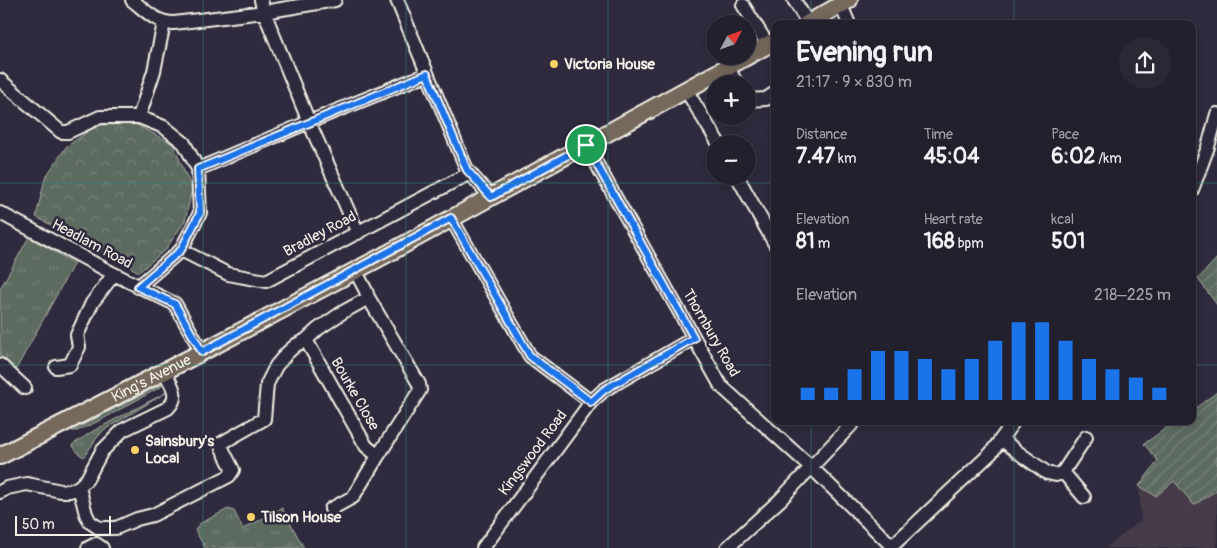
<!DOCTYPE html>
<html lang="en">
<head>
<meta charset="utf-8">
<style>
  body { margin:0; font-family:Pangolin,sans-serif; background:#2b2836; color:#f1f3f6; height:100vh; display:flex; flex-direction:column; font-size:19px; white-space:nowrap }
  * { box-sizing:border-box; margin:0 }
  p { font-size:16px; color:#a3a3aa }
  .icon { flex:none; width:28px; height:28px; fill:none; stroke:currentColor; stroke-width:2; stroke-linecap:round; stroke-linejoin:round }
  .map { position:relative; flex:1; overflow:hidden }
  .drawer { position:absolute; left:771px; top:20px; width:425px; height:405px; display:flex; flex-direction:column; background:#23202e; border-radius:10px; box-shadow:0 2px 12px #0003,0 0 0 1px #403e4a }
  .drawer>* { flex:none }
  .needle { width:32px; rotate:49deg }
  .tools { position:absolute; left:706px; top:15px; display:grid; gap:10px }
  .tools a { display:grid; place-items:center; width:50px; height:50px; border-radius:50%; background:#23202e; box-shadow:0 2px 12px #0003,0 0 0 1px #403e4a; font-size:25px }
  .scale { position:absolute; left:15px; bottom:12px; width:96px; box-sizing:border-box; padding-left:5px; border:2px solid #f4f1e8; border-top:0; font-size:14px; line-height:18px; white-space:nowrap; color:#f4f1e8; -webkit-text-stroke:4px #2f2a3d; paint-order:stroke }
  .pin { position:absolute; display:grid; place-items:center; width:42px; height:42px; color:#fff; margin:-21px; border:2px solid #fff; border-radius:50%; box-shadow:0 1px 5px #0007 }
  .round { display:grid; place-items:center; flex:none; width:52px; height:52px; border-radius:26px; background:#2b2836 }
  .head { display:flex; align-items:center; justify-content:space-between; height:85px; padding:0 25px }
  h1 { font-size:28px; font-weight:800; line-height:38px }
  .metrics { display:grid; grid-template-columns:repeat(3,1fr); gap:8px; height:85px; padding:5px 25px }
  .metrics div { display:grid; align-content:center }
  .metrics b { font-size:21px; font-weight:800 }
  .metrics small { font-size:14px; font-weight:400 }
  .metrics p { font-size:14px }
  .chart { height:140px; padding:10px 25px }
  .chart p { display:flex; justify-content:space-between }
  .chart svg { width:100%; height:90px; margin-top:5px; stroke:#1a73e8; stroke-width:6 }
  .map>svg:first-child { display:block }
  .built { fill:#453a4a }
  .grass { fill:url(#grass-tufts); stroke:#a8aea4 }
  .forest { fill:url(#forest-crowns); stroke:#a8aea4 }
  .garden { fill:url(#garden-furrows); stroke:#a8aea4 }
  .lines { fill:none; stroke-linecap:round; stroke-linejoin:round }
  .minor-casing { stroke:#f4f1e8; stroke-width:16 }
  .major-casing { stroke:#f4f1e8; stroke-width:20 }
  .minor { stroke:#2f2a3d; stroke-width:12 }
  .major { stroke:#76695c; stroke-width:16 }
  .route-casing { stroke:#fff; stroke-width:10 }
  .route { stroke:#1a73e8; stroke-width:6 }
  .grid { fill:none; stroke:#318880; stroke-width:1; stroke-opacity:0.55 }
  .poi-dot { fill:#ffd166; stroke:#2f2a3d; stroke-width:2 }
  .labels { text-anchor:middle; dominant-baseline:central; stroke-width:5; stroke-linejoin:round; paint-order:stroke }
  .poi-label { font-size:15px; font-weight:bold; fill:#f4f1e8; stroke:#2f2a3d; text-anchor:start }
  .street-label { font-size:15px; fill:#f4f1e8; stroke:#2f2a3d }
</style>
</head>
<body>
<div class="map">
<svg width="1217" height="548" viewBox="0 0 1217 548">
  <defs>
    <pattern id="grass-tufts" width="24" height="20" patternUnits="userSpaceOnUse" patternTransform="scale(1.25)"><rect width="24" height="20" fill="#5d6b60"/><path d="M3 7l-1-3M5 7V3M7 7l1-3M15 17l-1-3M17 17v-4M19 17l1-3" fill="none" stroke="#758177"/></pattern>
    <pattern id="forest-crowns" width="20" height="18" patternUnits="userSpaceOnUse" patternTransform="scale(1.25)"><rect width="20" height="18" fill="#5d6b60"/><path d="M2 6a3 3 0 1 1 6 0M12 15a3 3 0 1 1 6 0" fill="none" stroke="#758177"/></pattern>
    <pattern id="garden-furrows" width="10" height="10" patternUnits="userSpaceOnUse" patternTransform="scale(1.25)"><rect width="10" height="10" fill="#5d6b60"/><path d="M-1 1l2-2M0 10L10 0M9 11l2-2" fill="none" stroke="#758177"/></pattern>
  </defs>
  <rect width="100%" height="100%" fill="#2f2a3d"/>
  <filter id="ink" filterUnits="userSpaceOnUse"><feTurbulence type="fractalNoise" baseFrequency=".02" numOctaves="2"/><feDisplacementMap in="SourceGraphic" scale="10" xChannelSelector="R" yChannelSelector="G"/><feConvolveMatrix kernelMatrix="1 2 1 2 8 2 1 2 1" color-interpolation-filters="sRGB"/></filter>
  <g filter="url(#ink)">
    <path class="built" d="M1174,480l20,25 23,-15v58h-111l35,-28 -2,-34 17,10z"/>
    <path class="grass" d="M29,237l45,26 -60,110 -14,-15v-69z
      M160,385h4l-63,35 -24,11h-5z
      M167,392l-63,38 -8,9 -12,18 -5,-3 -7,-9 21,-14z
      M282,508l22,40h-99l-10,-18 4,-6 29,-15 6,2 9,18z"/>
    <path class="forest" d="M135,124l38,20 19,45 -7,32 -19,28 -27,23 -103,-55 9,-39 21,-31 31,-22z"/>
    <path class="garden" d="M1217,258v47l-19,-26z
      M1217,392v98l-23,15 -20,-24 -18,15 -17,-10 19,-25 -14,-17 32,-23h16l1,-11z"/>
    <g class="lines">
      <g class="minor-casing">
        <path id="minor" d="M132,0c14,11 24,23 42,23l90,-11 71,-12
          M261,0l3,12 45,110 49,111
          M397,0l70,170 24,27
          M794,0l14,23
          M743,5l25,40
          M841,5l8,19
          M728,68l9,16
          M0,80l61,52h7l32,-15h39l25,10 20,16 14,26 2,44 -19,37 -43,37
          M686,90l33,54
          M748,100l18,-1 9,-6
          M139,117l15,-46 10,-48
          M586,145l135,241 91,82 80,78
          M198,169l111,-47 118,-48
          M737,176l38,68
          M1192,190l16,-43 9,-33
          M0,213l114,61 61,30 27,48
          M451,218l79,138 61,46
          M181,250l47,24 38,7 204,-108
          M306,340l60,106 12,10 42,-66 -1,-6 -51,-87 -2,-6 -11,-21
          M0,365l25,23
          M56,367l14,-2 9,-18 -2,-12 15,-32 22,-29
          M1001,439l18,14 28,20 9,2 7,-3 23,-35
          M1063,472l21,25
          M79,487l7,27 4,8 9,6h17l21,-9 16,-4 76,-39 4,-6 -13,-26 44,-25 3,-35 9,-18 11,-13 9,-8 10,-5 12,-11 25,-17 22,-12 3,-3
          M0,492l7,-4 20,-4 34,7h9l9,-4 8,-8 15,-28 21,-21 45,-22c13,-13 3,-23 -4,-37
          M331,509l22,-12 25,-41
          M88,548l8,-4 6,4
          M483,548l108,-146 13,-12 90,-52
          M727,548l53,-48 75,-79
          M890,548l101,-95 23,-32"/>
      </g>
      <g class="major-casing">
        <g id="major">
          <path d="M807,24l42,-24"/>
          <path id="s1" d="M0,456l202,-104 183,-97 390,-214"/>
        </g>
      </g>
      <use href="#minor" class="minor"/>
      <use href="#major" class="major"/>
    </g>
  </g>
  <g class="lines" filter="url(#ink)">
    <g class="route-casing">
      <path id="route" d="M427,74l40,96 24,27 95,-52 108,193 -90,52 -13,12 -61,-46 -79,-138 -249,134 -27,-48 -37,-17 43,-37 19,-37 -2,-44z"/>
    </g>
    <use href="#route" class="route"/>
  </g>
  <path class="grid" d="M203,0v548M406,0v548M608,0v548M811,0v24M1014,0v24M0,183h775M1192,183h25M0,365h775M1192,365h25M811,421v127M1014,421v127"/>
  <g class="poi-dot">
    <circle cx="554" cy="64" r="5"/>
    <circle cx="135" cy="450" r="5"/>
    <circle cx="251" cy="517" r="5"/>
  </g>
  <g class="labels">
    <g class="poi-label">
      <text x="564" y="64">Victoria House</text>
      <text x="145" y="441">Sainsbury's<tspan x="145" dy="17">Local</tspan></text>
      <text x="261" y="517">Tilson House</text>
    </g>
    <g class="street-label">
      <text transform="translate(320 234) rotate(-28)">Bradley Road</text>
      <text transform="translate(92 244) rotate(28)">Headlam Road</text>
      <text transform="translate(711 333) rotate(60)">Thornbury Road</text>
      <text stroke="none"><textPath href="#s1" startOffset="170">King's Avenue</textPath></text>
      <text transform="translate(355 394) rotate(60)">Bourke Close</text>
      <text transform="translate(533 453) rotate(-53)">Kingswood Road</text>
    </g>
  </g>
</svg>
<div class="tools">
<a><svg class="needle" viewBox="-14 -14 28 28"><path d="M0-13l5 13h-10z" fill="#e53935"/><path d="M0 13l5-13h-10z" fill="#a3a3aa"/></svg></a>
<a>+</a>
<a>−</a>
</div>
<div class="scale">50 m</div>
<div class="pin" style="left:586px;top:145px;background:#1e9e55"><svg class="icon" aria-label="arrive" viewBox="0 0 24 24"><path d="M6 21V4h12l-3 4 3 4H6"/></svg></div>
<section class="drawer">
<div class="head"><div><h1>Evening run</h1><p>21:17 · 9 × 830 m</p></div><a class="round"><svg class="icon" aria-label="share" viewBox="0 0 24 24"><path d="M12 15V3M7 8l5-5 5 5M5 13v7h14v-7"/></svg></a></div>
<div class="metrics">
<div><p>Distance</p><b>7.47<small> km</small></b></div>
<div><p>Time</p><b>45:04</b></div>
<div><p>Pace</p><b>6:02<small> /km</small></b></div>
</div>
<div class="metrics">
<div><p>Elevation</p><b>81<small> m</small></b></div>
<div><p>Heart rate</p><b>168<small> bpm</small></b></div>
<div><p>kcal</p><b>501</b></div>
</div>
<div class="chart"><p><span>Elevation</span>218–225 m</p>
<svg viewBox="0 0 160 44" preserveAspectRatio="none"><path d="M5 44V38M15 44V38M25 44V29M35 44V20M45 44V20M55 44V24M65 44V29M75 44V24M85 44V15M95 44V6M105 44V6M115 44V15M125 44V24M135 44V29M145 44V33M155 44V38"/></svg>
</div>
</section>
</div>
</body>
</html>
